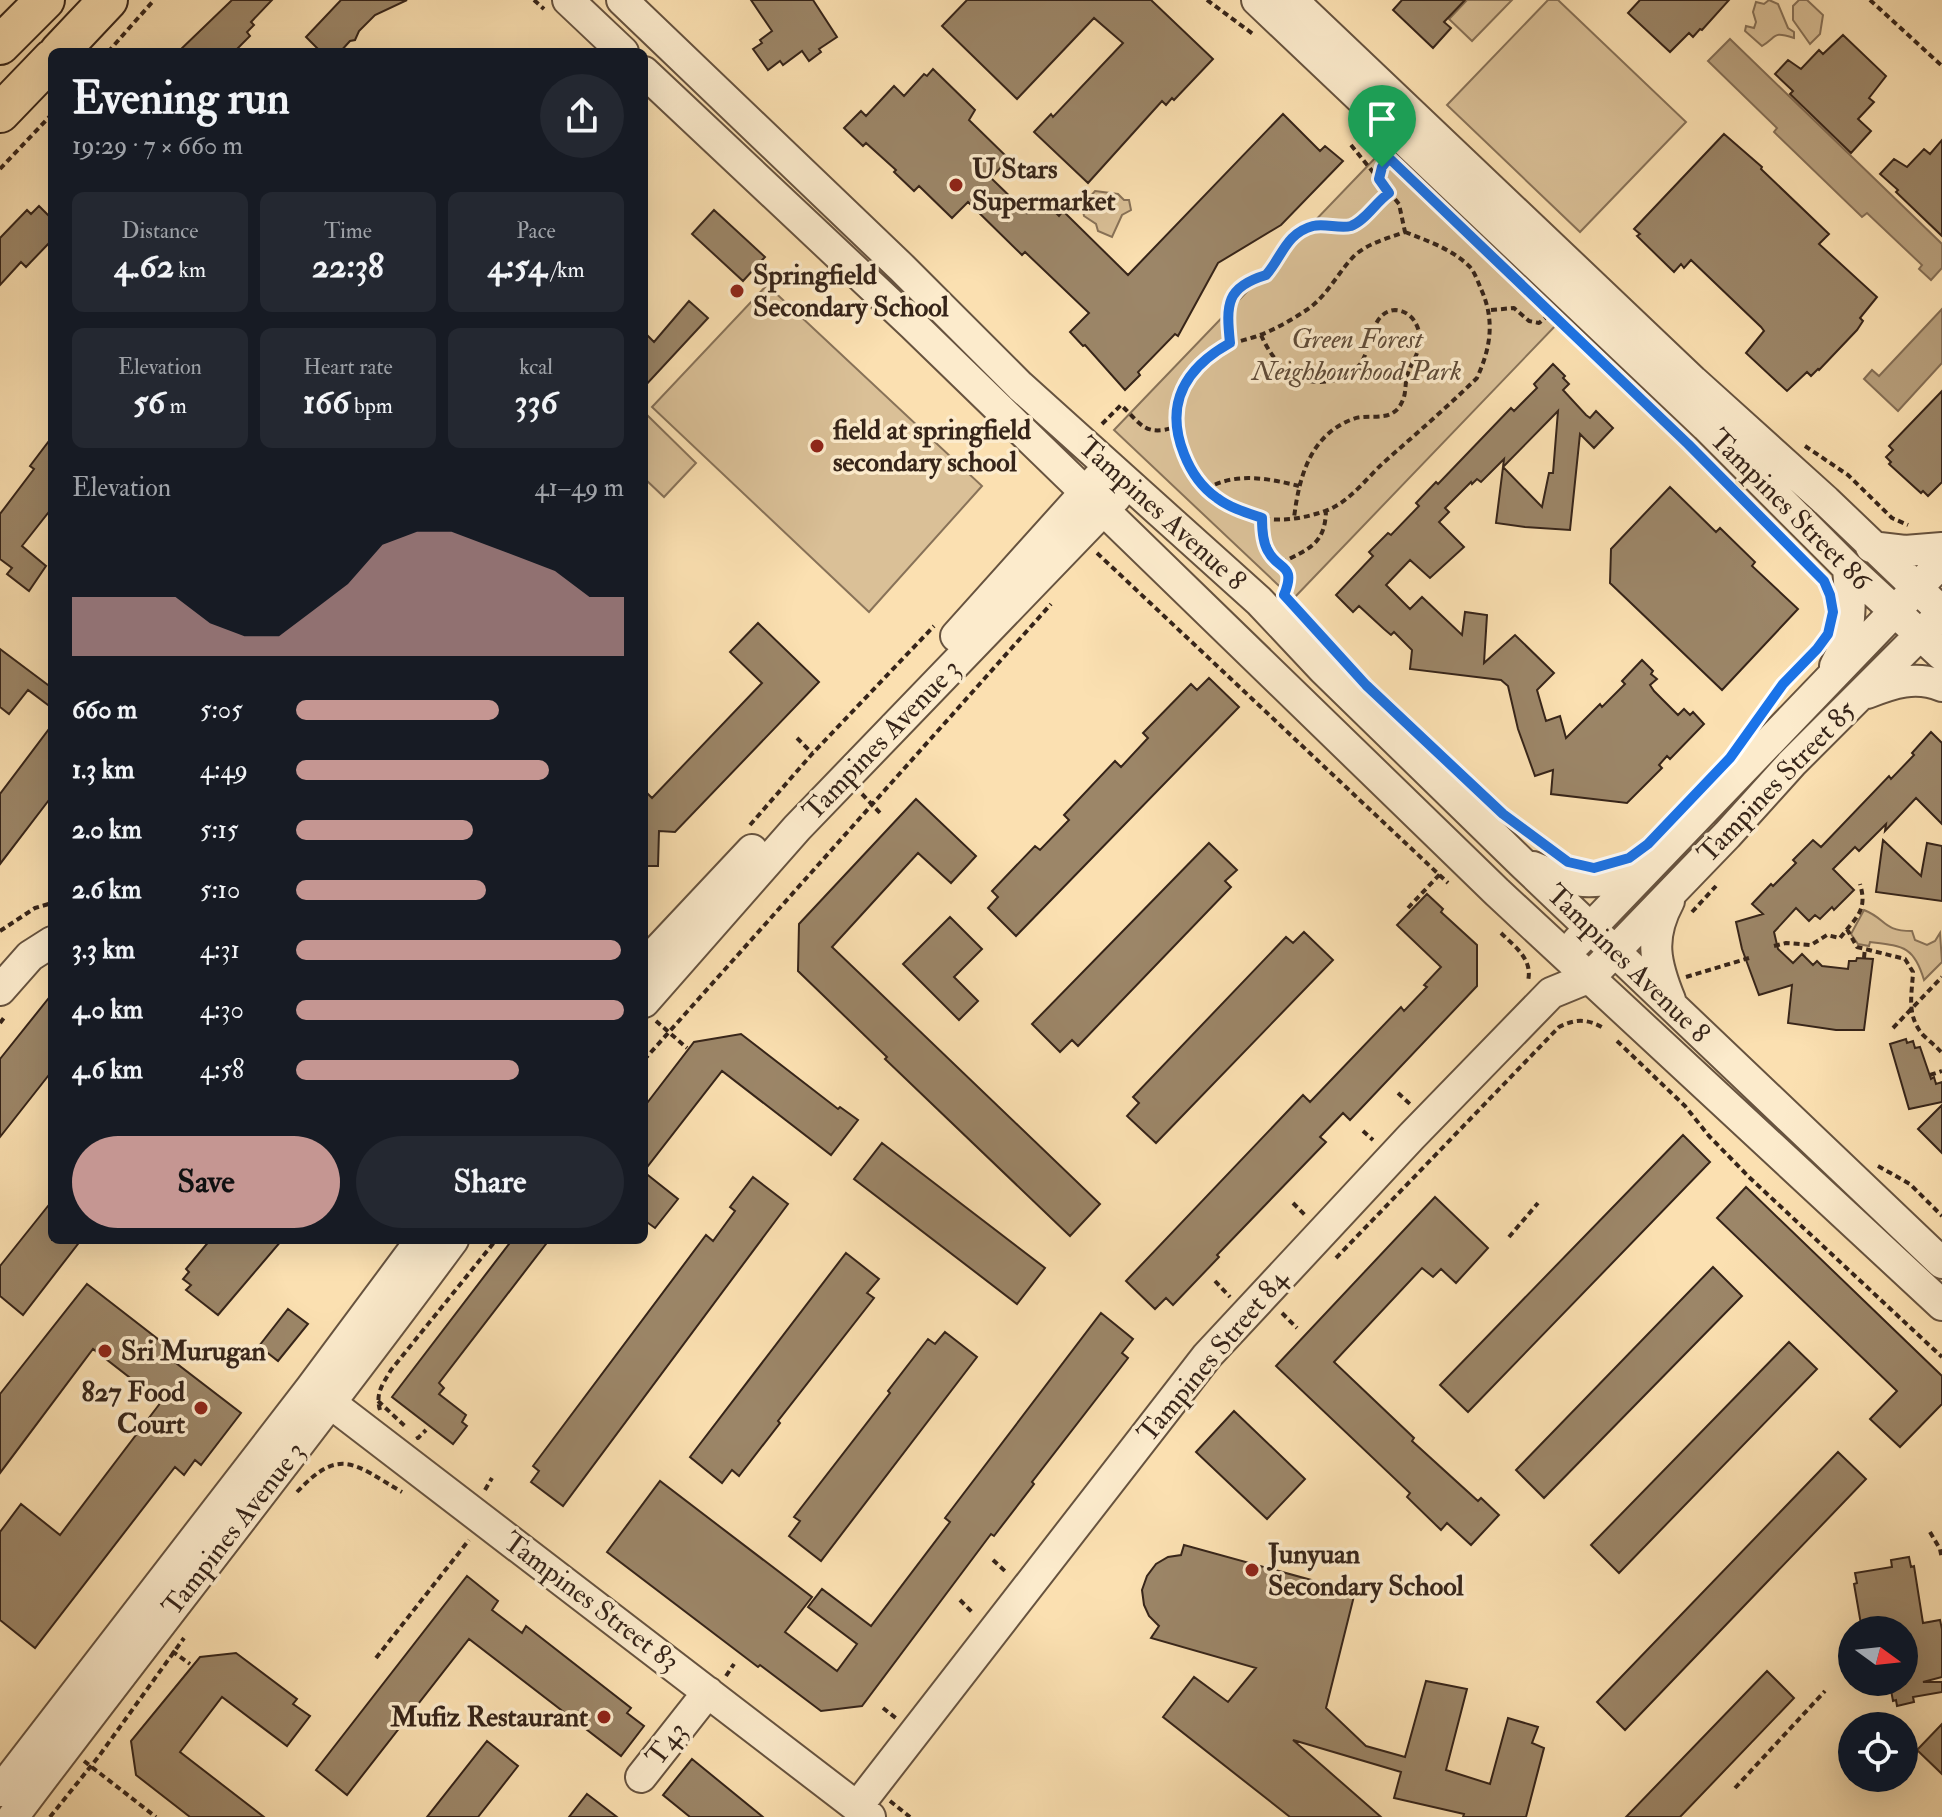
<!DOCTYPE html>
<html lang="en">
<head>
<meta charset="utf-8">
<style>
  body { margin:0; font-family:"IM FELL Double Pica",serif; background:#242831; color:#f1f3f6; height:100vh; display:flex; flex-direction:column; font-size:30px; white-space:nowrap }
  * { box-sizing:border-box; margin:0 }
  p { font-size:26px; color:#9ea1a6 }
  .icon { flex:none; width:44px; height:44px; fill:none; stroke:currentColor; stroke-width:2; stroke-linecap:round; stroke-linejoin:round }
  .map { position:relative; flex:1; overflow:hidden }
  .sheet { position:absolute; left:48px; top:48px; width:600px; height:1196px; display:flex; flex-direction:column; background:#171b24; border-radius:12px; box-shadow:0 8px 32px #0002 }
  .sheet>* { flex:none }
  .needle { width:52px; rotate:105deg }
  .tools { position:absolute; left:1838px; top:1616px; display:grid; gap:16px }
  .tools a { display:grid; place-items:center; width:80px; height:80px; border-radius:50%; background:#171b24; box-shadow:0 8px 32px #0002; font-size:40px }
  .pin { position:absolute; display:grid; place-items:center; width:68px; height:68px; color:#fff; margin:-82px -34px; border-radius:50% 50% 50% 0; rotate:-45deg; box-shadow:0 0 8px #0007 }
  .pin .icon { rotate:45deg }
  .round { display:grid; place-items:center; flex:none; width:84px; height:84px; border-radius:42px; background:#242831 }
  .head { display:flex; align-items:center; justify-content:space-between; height:136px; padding:0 24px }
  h1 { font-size:44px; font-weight:700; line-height:60px }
  .metrics { display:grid; grid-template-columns:repeat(3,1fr); gap:12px; height:136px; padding:8px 24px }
  .metrics div { display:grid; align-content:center; border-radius:12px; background:#242831; text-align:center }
  .metrics b { font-size:34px; font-weight:700 }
  .metrics small { font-size:22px; font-weight:400 }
  .metrics p { font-size:22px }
  .chart { height:224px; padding:16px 24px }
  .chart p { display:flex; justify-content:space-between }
  .chart svg { width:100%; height:144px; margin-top:8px; fill:#c59692; opacity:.7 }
  .primary-button { display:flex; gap:16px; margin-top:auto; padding:16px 24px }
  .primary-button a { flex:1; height:92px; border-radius:48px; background:#c59692; color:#111; font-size:32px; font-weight:700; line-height:92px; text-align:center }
  .primary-button a+a { background:#242831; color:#f1f3f6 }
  ul { padding:0 24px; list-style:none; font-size:26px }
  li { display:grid; grid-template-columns:128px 96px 1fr; align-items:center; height:60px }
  li i { height:20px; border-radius:10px; background:#c59692 }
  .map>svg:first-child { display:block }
  .green { fill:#dac097; stroke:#887258; stroke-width:2 }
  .water { fill:#b8a07d; stroke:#846e55; stroke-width:2 }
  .building { fill:#9c8668; stroke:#362419; stroke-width:2; fill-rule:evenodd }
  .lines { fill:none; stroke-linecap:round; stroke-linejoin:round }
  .minor-casing { stroke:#67533f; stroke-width:34 }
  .major-casing { stroke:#362419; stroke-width:42 }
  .path { stroke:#362419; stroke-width:4; stroke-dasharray:6 4; stroke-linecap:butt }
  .minor { stroke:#fcebcc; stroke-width:30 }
  .major { stroke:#fbe0b1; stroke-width:38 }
  .route-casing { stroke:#fff; stroke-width:16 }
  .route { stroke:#1a73e8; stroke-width:10 }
  .poi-dot { fill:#8f2418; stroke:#fcebcc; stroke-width:3 }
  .labels { text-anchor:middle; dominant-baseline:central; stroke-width:7; stroke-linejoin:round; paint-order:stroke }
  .poi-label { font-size:28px; font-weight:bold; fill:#362419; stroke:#fcebcc; text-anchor:start }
  .park-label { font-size:28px; font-style:italic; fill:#5f4b38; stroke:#fcebcc }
  .street-label { font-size:28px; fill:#362419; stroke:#fcebcc }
</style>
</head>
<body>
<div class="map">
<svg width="1942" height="1817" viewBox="0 0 1942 1817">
  <rect width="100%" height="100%" fill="#fbe0b1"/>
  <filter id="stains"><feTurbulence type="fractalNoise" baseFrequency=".0025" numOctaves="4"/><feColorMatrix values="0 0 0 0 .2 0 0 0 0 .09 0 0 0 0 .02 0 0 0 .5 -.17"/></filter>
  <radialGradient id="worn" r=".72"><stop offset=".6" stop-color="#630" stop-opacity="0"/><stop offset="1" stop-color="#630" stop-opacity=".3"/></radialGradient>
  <path class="green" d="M1467,0h45l-40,41 -23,-22z
    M1548,0h10l128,122 -106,110 -133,-127z
    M1769,0l9,4 10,24 6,4v6c-22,-7 -16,-2 -32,8l-17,-15 1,-5 8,2 2,-6 -3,-10 3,-10 8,2z
    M1799,0h8l16,15 -3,19 -10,10 -17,-24v-14z
    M1380,153l178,170 -265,276 -179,-169z
    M1095,191l23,3 6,6h5l2,10 -9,5 -10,22 -14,-6 -2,-7 -12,-8 -2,-10z
    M767,285l215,201 -113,126 -217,-205z
    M644,412l52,51 -32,34 -20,-19z
    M1864,910c23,9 18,21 48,21l3,9 12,5 8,-4 5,-8 2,29 -18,18c-10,-34 -21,-34 -54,-38l-1,4 -11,-2 -7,-10z"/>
  <path class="water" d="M1730,39l212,205v24l-11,12 -12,-11 3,-4 -55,-52 -5,4 -88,-85 3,-4 -69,-67z
    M1942,309v54l-44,48 -34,-32 8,-9 7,6z"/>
  <path class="building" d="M232,0h40l-21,22 3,3 -7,7 3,4 -16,16h-56z
    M341,0h66l-32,15 -16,16 -4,9 -5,1 -10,11h-19l-15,-15z
    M751,0h62l24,37 -18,12 2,3 -12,9 -7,-10 -19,14 -3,-4 -12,9 -15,-21 9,-6 -2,-3 12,-9z
    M967,0h184l62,59 -39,41 -2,-2 -6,7 -4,-4 -74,82 -54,-51 17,-18 2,3 70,-74 -29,-25 -77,81 -75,-73z
    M1402,0h63l-21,22 7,6 -18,20 -40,-38z
    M1640,0h89l-27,30 -2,-1 -7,8 -4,-4 -19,19 -42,-39z
    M1843,35l43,41 -17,22 5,4 -16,17 13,12 -20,22 -61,-59 3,-3 -18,-17 13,-14 13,9 18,-19 4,4z
    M933,69l42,41 -6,10 40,39 -18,19 36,35 15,-14 17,17 4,-5 65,64 155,-161 37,37 5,-5 18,15 -62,64 -63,38 -40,73 -3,-2 -37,38 2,3 -15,15 -40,-45 -2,1 -13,-14 19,-19 -64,-61 -3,3 -54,-53 -16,16 -33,-32 -5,5 -20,-19 2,-2 -30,-27 -3,3 -19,-18 17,-17 5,5 28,-30 10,10 20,-22 3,2z
    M1724,134l38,33 -1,2 68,65 -10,10 58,53 -17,21 3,3 -6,9 -38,40 -1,-1 -7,7 -4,-4 -20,19 -41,-38 18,-22 -3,-4 -70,-67 -7,8 -3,-4 -7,8 -37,-36 3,-2 -6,-5z
    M1942,140v96l-46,-44 2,-2 -18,-16 14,-15 13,8 17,-18 6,5z
    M39,206l13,13v21l-26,27 -5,-5 -21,23v-47l27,-28 4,4z
    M714,210l51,47 -22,24 -51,-47z
    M689,301l19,17 -64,69v-55l10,10z
    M1553,364l12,12 -2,2 6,6 -6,6 23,25 4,3 6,-7 17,17 -19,20 -14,-14 -10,96 -45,-3 -29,-4 8,-64 -23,23 -4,-3 -5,5 -1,-2 -26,26 4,4 -10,10 25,25 -34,31 -20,-18 -24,25 24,24 12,-12 40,38 3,-23 22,3 -3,48 31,-28 39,38 -17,17 9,31 14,-5 6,22 34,-34 2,3 23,-23 -3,-3 20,-21 11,11 -2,3 6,5 -7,6 4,6 24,24 6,-6 6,6 3,-3 11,12 -34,35 -3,-3 -8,9 3,3 -35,35 -76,-9 2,-24 -18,6 -17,-47 -10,-43 -7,-6 -91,-11 2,-19 -18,-18 -3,3 -7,-6 -25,-23 -6,6 -17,-17 37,-39 -4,-4 19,-19 3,2 28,-29 -3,-3 20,-21 2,2 73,-76 3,3 23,-23 -3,-4zM1558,411l-5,62h-4l-7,34 -39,-40z
    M1942,391v91l-14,14 -5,-5 -2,2 -32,-29 2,-2 -5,-5 7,-7 -4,-4z
    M52,437v71l-30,38 24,20 -17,25 -22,-17 5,-6 -12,-9v-45l34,-45 -4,-3z
    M1670,487l46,45 4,-4 35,34 -3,4 46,43 -76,81 -112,-107 1,-34z
    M758,623l61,59 -144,150 -16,-1 -1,35h-14v-76l8,8 110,-115 -32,-31z
    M0,649l52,39v20l-24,-18 -19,24 -9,-7z
    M1209,678l30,29 -223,229 -28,-28 10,-11 -6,-6 43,-45 5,4 29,-30 -5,-5 51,-54 6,6 27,-29 -5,-5 48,-49 6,6z
    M52,725v71l-52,68v-70z
    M1931,732l11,11v81l-26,-26 -31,33 1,-7 -27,27 -4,-4 -22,22 21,21 -20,20 -2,-3 -12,12 -5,-4 -6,6 -13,-13 -22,24 4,17 15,14 9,-9 11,11 4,-4 5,5 26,3 1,-8h7l1,-3 16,1 -9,71h-28l-48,-7 4,-38 -33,10 -17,-46 -6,-27 27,-8 -11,-10 19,-20 2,2 23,-23 -3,-3 20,-20 8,7 68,-71 2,3 23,-24 -2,-2z
    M916,799l60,57 -25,27 -33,-30 -86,94 268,257 -30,32 -185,-177 2,-2 -89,-86 1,-47z
    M1883,840l38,36 6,-33 15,3v55l-66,-9z
    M1209,843l28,27 -12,11 6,6 -153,159 -6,-6 -12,12 -28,-28z
    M1427,894l16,15 -2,3 36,33v41l-127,134 -7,-7 -23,24 6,5 -109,113 2,2 -46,48 -7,-7 -11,11 -29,-28 177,-186 7,7 91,-95 3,4 23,-24 -3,-2 17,-18 -44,-42z
    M950,917l32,32 -28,28 24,24 -19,19 -56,-56z
    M1304,932l29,28 -177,183 -29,-27 12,-13 -6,-6 153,-160 7,6z
    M52,994v77l-52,66v-78z
    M741,1034l97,75 2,-2 18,13 -27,35 -109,-84 -78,100v-64l50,-65z
    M1906,1039l1,4 6,-2 2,7 5,-1 11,32 3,-2 2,7 6,-2v20l-33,7 -19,-65z
    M1942,1105v48l-24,-24z
    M1683,1135l27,27 -242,250 -28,-27z
    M882,1143l163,125 -28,36 -163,-125z
    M644,1172l34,27 -23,29 -11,-8z
    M753,1177l35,27 -225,302 -32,-24 8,-11 -6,-5 173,-231 7,6 22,-30 -5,-4z
    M1746,1187l196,189v28l-42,43 -30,-28 27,-28 -180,-173z
    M1435,1197l53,51 -32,35 -15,-14 -8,8 -11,-9 -88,94 80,76 -2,3 66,60 3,-3 18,17 -28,30 -24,-22 -6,7 -34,-33 3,-4 -134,-127z
    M52,1201v39h29l-58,75 -23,-19v-30z
    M210,1240h72l-64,75 -32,-25 5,-5 -8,-6 6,-7 -3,-3z
    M512,1240h37l-110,143 5,5 -5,6 27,21 -4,7 5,4 -14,18 -61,-47z
    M846,1253l33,26 -12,14 7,5 -96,123 2,2 -41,53 -7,-6 -10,13 -32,-26z
    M1713,1267l29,29 -198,202 -28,-28z
    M87,1284l94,73 -5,6 65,50 -40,52 -6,-5 -11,15 -9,-8 -140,181 -35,-28v-88l21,-28 39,31 101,-133 -68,-53 -93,124v-79z
    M288,1309l20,15 -30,37 -19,-15z
    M1101,1313l32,26 -11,14 6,5 -96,124 2,2 -40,52 -3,-2 -129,172 -41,5 -61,-46 -2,2 -151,-115 53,-71 152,116 -27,35 52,39 20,-27 -49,-37 14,-18 49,37 79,-104 -5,-4z
    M945,1332l32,25 -156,204 -32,-25 11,-15 -6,-4 96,-124 -2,-2 40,-52 7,5z
    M1789,1342l28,27 -198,204 -28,-28z
    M1234,1411l71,68 -38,40 -71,-67z
    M1838,1452l28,27 -241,251 -28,-28z
    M1184,1545l171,47 -29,116 40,38 39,11 21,-76 41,8 -21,81 44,14 18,-66 30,9 -6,16 12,5 -18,69h-63l1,-3 -70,-16 7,-26 -108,-32 88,77h-91l-127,-100 31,-40 34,25 28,-34 -105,-30 8,-12 -10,-10 -5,-11 -2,-15 5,-14 9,-12 12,-7 13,-2z
    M1909,1557l2,10 3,-1 9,57 17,-3 2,9v48l-19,5h19v10l-29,5 1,5 -17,4 -1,-6 -3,1 -3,-16 14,-3v-52h-42l-8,-46 3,-1 -2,-10 37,-6 -1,-7z
    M467,1576l31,25 -6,9 30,23 4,-7 105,82 -4,5 17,13 -23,30 -152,-117 -122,156 -31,-25z
    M236,1653l61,46 -4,5 17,12 -23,30 -65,-49 -42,55 84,65h-74l-54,-42 -5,-34 69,-84z
    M1767,1671l27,27 -114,119h-54z
    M1942,1724v50l-25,-24z
    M487,1741l31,25 -40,51h-51z
    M692,1759l71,58h-73l-27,-22z
    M587,1794l30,23h-48z"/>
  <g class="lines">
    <g class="minor-casing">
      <path id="minor" d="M568,0l55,52
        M622,0l280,268 118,118 239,215 64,68 200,195 419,399
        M1257,0l449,426 142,142 94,87
        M1292,0l401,381 133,120 116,111
        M644,72l269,253 584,567 445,413
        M1871,547l34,4 37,-3
        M956,636l142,-158
        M1835,666c17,-29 16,-66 13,-98
        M1867,693c25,-10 49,-18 75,-7
        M1533,867c47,20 65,17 113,3
        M1669,901c-20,37 -14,62 1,99
        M1577,942l365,-380
        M644,965l108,-115
        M0,990l30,-34 22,-14
        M644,1002l153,-174 319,-331
        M311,1388l559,429
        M641,1777l67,-85
        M0,1791l311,-403 110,-148
        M857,1807l350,-451 204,-219 140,-144 39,-16 137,-142 65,-72 150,-150
        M13,1817c145,-193 296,-382 440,-577"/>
    </g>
    <g class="major-casing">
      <path id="major" d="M0,45l45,-45
        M59,52l49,-52
        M0,113l52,-54"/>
    </g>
    <path class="path" d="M534,0l10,9
      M1207,0l46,34
      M1870,0l72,66
      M108,52l46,-52
      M1351,145l48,59 6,28
      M0,169l52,-55
      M1380,177l9,-19
      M1405,232c23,9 47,17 65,35 5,6 8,15 11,22 14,31 10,58 -4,89 -30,29 -62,57 -94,85 -18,17 -36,42 -61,49 -18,6 -40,10 -60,6 -73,-12 -118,-105 -58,-160 16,-14 37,-16 56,-23 16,-6 33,-16 48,-26 20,-14 30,-37 47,-54 14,-12 33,-17 50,-23z
      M1491,310l23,-2 15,13 10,2 12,-10
      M1261,335c13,29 35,52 69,46 12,-2 24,-8 31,-18 11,-16 9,-51 34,-53 8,0 16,5 20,12 4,7 6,15 4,23 -1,10 -8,19 -11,28 -3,8 -2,17 -4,24 -2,6 -5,12 -10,15 -10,8 -29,2 -41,7 -43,16 -54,58 -59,99
      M1230,343c-2,-20 -5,-52 16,-62 8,-4 17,-3 23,-9 8,-7 8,-19 15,-27 20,-22 42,-17 69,-19l36,-33
      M1102,424l19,-19c20,19 24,32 54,22
      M1805,446l43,29 44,43 16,7
      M1206,489c29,-17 61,-11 93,-3
      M1262,518c0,10 1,24 5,32 9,19 30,15 18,43
      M1097,553l351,330
      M1281,563c27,-14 44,-18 45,-52
      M1773,700l10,-16 28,-29
      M797,738l15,15
      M862,794l19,20
      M750,825l62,-71 122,-128
      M1408,908l32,-34
      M1692,912l24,-26
      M1847,929l10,18 48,12 8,13c-1,23 -7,43 10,63 6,6 13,11 19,18
      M0,931l35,-23 17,-5
      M1501,933c14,14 32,26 27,48
      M1774,946l12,-3 25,2 16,-10 13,3c16,-21 28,-27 20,-54
      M1864,958l1,-10
      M1686,977l63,-19
      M656,1021l31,27
      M0,1023l6,-8
      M1893,1028l49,-51
      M1617,1041l68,65 24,30 41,42 192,179
      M644,1060l407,-456
      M1930,1075l12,-4
      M1398,1093l13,12
      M1363,1131l10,9
      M1878,1166l32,18 32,32
      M1293,1203l13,13
      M1509,1237l29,-34
      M1336,1258l223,-231c17,-9 30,-8 46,2
      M1215,1281l15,16
      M1282,1313l15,15
      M378,1401l29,27
      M380,1410c-5,-17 3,-26 11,-40l105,-130
      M417,1436l1,2 8,-8
      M485,1490l7,-12
      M297,1492c43,-46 57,-28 105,0
      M1930,1532l10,17 2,10
      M993,1560l13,12
      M960,1600l14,14
      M172,1651l18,13
      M376,1658l93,-118
      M726,1676l8,-12
      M883,1708l14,11
      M84,1761l72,56
      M1735,1788l90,-97
      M890,1801l20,16
      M50,1817l49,-61 85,-118"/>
    <use href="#minor" class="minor"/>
    <use href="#major" class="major"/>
  </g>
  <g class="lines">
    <g class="route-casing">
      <path id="route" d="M1389,158l299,286 136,137 6,14 3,17 -5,22 -11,15 -34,35 -53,74 -82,86 -19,14 -35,10 -26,-6 -65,-48 -137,-129 -82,-90c13,-32 -6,-24 -16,-44 -5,-8 -6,-23 -6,-33 -15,-5 -32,-10 -45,-20 -16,-11 -26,-26 -33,-44 -20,-50 1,-86 46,-111 -4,-39 -4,-56 36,-68 16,-18 20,-42 47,-49 12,-3 26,3 38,0 14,-5 25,-24 38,-33l-10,-14 3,-12z"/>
    </g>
    <use href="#route" class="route"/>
  </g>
  <g class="poi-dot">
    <circle cx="956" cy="185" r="8"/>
    <circle cx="737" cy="291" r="8"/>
    <circle cx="817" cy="446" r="8"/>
    <circle cx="105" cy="1351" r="8"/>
    <circle cx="201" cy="1408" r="8"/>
    <circle cx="1252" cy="1570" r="8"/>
    <circle cx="604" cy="1717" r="8"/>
  </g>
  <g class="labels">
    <g class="poi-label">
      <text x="972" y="169">U Stars<tspan x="972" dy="32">Supermarket</tspan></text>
      <text x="753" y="275">Springfield<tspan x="753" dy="32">Secondary School</tspan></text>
      <text x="833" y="430">field at springfield<tspan x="833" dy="32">secondary school</tspan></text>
      <text x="121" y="1351">Sri Murugan</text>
      <text x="185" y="1392" text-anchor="end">827 Food<tspan x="185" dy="32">Court</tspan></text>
      <text x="1268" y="1554">Junyuan<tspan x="1268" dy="32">Secondary School</tspan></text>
      <text x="588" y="1717" text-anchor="end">Mufiz Restaurant</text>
    </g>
    <g class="park-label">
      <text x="1357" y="339">Green Forest<tspan x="1357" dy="32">Neighbourhood Park</tspan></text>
    </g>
    <g class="street-label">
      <text transform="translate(1790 510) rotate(45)">Tampines Street 86</text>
      <text transform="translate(1162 514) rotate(42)">Tampines Avenue 8</text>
      <text transform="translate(882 740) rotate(-46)">Tampines Avenue 3</text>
      <text transform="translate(1777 782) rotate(-46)">Tampines Street 85</text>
      <text transform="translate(1628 964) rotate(44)">Tampines Avenue 8</text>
      <text transform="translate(1213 1356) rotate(-50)">Tampines Street 84</text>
      <text transform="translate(234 1529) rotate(-52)">Tampines Avenue 3</text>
      <text transform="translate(591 1602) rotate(37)">Tampines Street 83</text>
      <text transform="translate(667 1744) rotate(-52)">T43</text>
    </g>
  </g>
  <rect width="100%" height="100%" filter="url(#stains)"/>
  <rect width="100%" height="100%" fill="url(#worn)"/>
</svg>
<div class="tools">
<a><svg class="needle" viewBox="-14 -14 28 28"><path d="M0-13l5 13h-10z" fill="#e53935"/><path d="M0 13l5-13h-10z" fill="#9ea1a6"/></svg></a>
<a><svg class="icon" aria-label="locate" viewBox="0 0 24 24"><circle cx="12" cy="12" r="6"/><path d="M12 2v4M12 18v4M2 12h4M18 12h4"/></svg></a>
</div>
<div class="pin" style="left:1382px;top:167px;background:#1e9e55"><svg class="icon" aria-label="arrive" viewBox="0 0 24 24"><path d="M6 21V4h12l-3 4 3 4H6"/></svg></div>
<section class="sheet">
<div class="head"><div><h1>Evening run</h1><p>19:29 · 7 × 660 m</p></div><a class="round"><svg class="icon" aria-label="share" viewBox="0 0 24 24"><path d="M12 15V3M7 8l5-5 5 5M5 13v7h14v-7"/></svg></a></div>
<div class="metrics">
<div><p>Distance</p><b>4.62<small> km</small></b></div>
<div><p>Time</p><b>22:38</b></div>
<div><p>Pace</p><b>4:54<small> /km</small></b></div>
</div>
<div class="metrics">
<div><p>Elevation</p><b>56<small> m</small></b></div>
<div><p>Heart rate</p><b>166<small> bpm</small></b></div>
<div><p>kcal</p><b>336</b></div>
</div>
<div class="chart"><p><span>Elevation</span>41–49 m</p>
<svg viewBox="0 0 160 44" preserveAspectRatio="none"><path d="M0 44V26L10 26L20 26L30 26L40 34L50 38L60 38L70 30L80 22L90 10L100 6L110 6L120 10L130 14L140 18L150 26L160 26V44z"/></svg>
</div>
<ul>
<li><b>660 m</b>5:05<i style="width:62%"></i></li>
<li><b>1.3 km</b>4:49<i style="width:77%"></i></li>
<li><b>2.0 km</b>5:15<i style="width:54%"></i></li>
<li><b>2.6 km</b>5:10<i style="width:58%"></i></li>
<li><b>3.3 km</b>4:31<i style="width:99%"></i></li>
<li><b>4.0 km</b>4:30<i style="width:100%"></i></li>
<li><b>4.6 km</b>4:58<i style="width:68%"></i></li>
</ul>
<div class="primary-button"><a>Save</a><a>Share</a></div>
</section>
</div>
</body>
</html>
